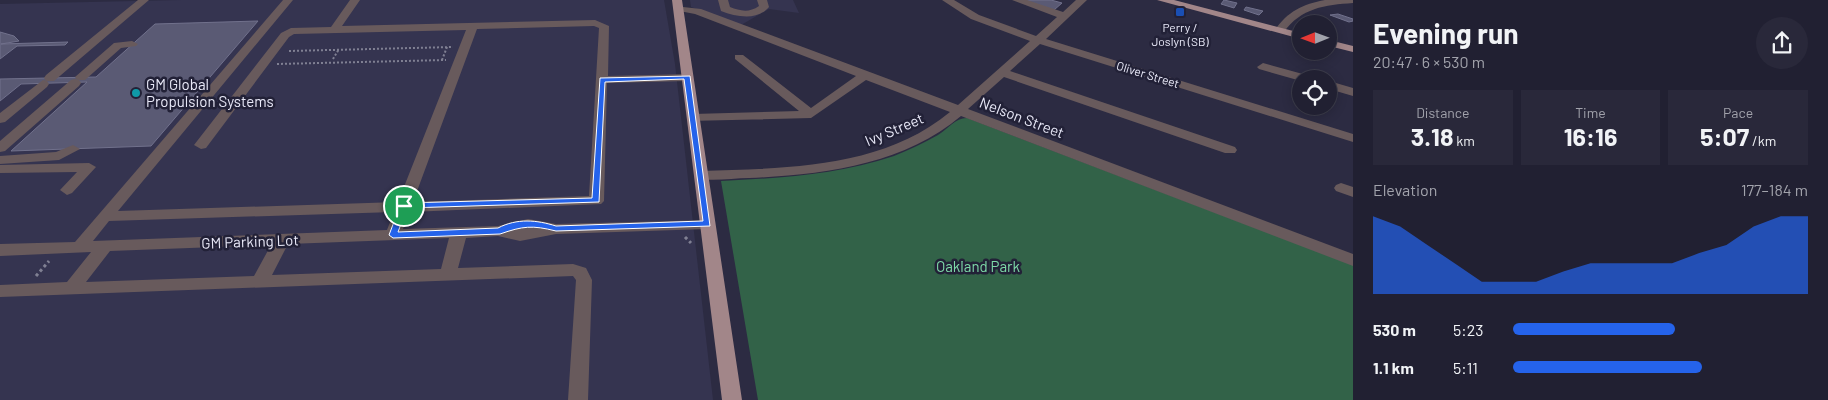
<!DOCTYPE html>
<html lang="en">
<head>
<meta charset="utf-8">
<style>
  body { margin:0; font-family:Barlow,sans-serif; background:#29283a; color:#f1f3f6; height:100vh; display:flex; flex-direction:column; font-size:19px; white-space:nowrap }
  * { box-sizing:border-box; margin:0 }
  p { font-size:16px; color:#a2a3ac }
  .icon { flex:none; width:28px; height:28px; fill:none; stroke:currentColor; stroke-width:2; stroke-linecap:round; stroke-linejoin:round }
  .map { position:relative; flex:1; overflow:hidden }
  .details { display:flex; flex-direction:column; background:#212032; width:475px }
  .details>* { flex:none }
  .needle { width:32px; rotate:269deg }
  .tools { position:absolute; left:1292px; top:15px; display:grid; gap:10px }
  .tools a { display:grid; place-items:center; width:45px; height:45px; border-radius:50%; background:#212032; box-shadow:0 2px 12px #0003,0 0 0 1px #3e3e4d; font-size:25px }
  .pin { position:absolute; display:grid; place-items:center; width:42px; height:42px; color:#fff; margin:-21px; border:2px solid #fff; border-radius:50%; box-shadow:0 1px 5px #0007 }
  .round { display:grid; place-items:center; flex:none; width:52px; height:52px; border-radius:26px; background:#29283a }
  .headline { display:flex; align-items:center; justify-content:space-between; height:85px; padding:0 20px }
  h1 { font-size:28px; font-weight:700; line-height:38px }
  .metrics { display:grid; grid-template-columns:repeat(3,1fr); gap:8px; height:85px; padding:5px 20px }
  .metrics div { display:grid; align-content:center; border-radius:0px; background:#29283a; text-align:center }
  .metrics b { font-size:25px; font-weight:700 }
  .metrics small { font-size:14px; font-weight:400 }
  .metrics p { font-size:14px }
  .chart { height:140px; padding:10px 20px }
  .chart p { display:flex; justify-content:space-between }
  .chart svg { width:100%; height:90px; margin-top:5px; fill:#2563eb; opacity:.7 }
  ul { padding:0 20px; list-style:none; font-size:16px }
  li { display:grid; grid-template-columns:80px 60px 1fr; align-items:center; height:38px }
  li i { height:12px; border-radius:6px; background:#2563eb }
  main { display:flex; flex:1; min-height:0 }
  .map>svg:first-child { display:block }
  .built { fill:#353450 }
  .green { fill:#326248 }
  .building { fill:#5a5a74; stroke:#71718c }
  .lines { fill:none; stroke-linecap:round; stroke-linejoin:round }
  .path-far1 { stroke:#808093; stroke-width:2; stroke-dasharray:2 2; stroke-linecap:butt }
  .path { stroke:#808093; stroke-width:3; stroke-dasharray:3 3; stroke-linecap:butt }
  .minor { fill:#685a5c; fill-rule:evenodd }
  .major { fill:#a28689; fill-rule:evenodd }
  .route { fill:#2563eb; stroke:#fff; fill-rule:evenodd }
  .transit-dot { fill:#1a4fb4; stroke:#222137; stroke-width:2 }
  .culture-dot { fill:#0f9aa8; stroke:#222137; stroke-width:2 }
  .labels { text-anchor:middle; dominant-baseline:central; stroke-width:5; stroke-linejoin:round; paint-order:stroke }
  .far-poi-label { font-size:12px; fill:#e9e9f8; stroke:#222137 }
  .far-street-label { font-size:12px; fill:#e9e9f8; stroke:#222137 }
  .poi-label { font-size:15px; fill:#e9e9f8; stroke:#222137; text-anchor:start }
  .street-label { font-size:15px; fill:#e9e9f8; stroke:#222137 }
  .park-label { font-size:15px; fill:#7edaa8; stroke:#222137 }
</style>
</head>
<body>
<main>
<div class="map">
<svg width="1353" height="400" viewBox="0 0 1353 400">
  <rect width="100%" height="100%" fill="#2c2b42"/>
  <path class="built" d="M181,0h483l11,64 38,336h-713v-396z
    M690,0h103l6,13 -30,-4 -28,16 -50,-18z"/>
  <path class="green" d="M967,118l386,147v135h-595l-37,-219c59,-3 116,-6 173,-25 15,-6 30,-13 44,-21 10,-6 17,-17 29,-17z"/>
  <path class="building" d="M1020,0h31l11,3 -8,7z
    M1224,0l13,3 -3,5 -13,-4z
    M1246,7l17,4 -4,4 -15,-5z
    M1338,14l15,5v2l-4,1 -19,-7z
    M258,21l-107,125 -140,5 76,-69 -66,2 -21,17v-22l96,-2 59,-53z
    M0,32l14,4 5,5 -18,3 67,-2 -3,3 -48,1 -17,13z"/>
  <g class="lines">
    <path class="path-far1" d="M289,51l164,-4
      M333,59l6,-10
      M442,60l5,-13
      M277,64l169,-4"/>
    <path class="path" d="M685,237l6,6
      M36,276l13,-15"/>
    <path class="minor" d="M138,0h11l-95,81h-8l-2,-3 2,-3z
      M283,0h10l-175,211 280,-9 68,-172 -172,4 -5,3 -83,111 -5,1 -7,-4 87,-112 10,-5 40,-1 19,-27h10l-18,26 253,-6 14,6 -1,50 83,-2 2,3 -6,4 -80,2 -3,118 -3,3 -191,8 -7,17 95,-3 30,-7 28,5 157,-4 2,4 -2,4 -6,1 -151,5 -36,7 -22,-5 -32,2 -8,30 115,-4 13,4 6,12 -4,120h-20l8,-120 -3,-4 -573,21v-12l67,-3 24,-30 -91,4v-12l75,-2zM594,26l5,2 -10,168 -176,6 64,-173zM394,212l-7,18 -294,11 16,-20zM449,238l-8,31 -169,6 16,-31zM271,245l-17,31 -168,6 24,-31z
      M718,0h10l2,7c10,4 19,6 29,-1l-2,-6h10l2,7c-12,14 -32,10 -48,4z
      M942,0h12l25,15 57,21 21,-19 -45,-17h15l36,12 13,-12h11l-41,39 307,95v8l-313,-98 -30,27 225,76 2,3 -2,3h-10l-221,-76 -36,32 385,145v12l-392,-150c-58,49 -139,59 -212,62 -17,0 -37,4 -53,0l-2,-3 2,-3 5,-1c85,-3 180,-2 249,-59l-84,-32 -55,38 -123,3 -1,-3 1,-3 5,-1 106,-3 -64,-52v-4h8l68,53 45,-32 -161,-62 -21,-4v-4l27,3 257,96 72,-64 -59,-22z
      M1325,0h28v3c-28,2 -52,5 -69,29h-8l-1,-2c12,-18 28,-26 50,-30z
      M132,41l6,3 -2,2 -15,2 -36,32h-8l-2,-3 39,-34z
      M1263,63l47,13 2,3h-11v2l-42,-12 -2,-2z
      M75,79l4,1 2,3 -2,3 -74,65 -5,1v-11l71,-61z
      M43,80l4,1 2,3 -2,3 -42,35 -5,1v-10z
      M1329,81l24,7v8l-24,-7z
      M73,145l7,4 -21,11 -59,4v-8l56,-4z
      M89,163l7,4 -24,26 -5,2 -7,-5 17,-18 -77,1v-8z
      M1341,183l12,4v10l-17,-6 -2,-3 2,-3z"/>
    <path class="major" d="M672,0h10l60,400h-20z
      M1157,0h17l127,33v6z
      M1329,40l24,6v6l-24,-6z"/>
  </g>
  <path class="route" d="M690,76l20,150 -154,5c-24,-6 -33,-5 -56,3l-107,4 -4,-3 11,-29 4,-3 188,-5 8,-120zM684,79l19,142 -147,5c-19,-6 -39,-8 -58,2l-100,4 9,-24 192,-6 6,-120z"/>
  <rect class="transit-dot" x="1175" y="7" width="10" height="10" rx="2.5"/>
  <circle class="culture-dot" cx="136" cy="93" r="5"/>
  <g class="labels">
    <g class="far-poi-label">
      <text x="1180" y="27">Perry /<tspan x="1180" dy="14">Joslyn (SB)</tspan></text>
    </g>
    <g class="far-street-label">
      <text transform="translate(1148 74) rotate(17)">Oliver Street</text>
    </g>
    <g class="poi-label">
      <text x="146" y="84">GM Global<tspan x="146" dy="17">Propulsion Systems</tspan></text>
    </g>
    <g class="street-label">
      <text transform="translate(1022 117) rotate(21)">Nelson Street</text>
      <text transform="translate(894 129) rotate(-23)">Ivy Street</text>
      <text transform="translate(250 241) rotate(-2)">GM Parking Lot</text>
    </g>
    <g class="park-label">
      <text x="978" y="266">Oakland Park</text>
    </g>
  </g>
</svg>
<div class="tools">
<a><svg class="needle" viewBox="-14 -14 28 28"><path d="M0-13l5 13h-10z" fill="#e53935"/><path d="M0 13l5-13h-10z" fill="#a2a3ac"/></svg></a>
<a><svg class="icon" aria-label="locate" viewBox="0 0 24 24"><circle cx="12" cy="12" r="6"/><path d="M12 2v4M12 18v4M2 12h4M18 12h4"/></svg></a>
</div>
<div class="pin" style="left:404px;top:206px;background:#1e9e55"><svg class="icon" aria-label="arrive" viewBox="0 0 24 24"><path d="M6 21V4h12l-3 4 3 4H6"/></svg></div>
</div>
<section class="details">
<div class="headline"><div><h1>Evening run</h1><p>20:47 · 6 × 530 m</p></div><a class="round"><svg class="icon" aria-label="share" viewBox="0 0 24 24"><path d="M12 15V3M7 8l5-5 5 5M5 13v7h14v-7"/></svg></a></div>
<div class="metrics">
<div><p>Distance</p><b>3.18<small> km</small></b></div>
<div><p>Time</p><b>16:16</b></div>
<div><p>Pace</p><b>5:07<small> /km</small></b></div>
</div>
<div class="chart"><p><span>Elevation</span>177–184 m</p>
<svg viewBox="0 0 160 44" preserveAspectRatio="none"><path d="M0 44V6L10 11L20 20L30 29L40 38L50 38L60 38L70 33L80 29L90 29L100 29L110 29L120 24L130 20L140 11L150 6L160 6V44z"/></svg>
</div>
<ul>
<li><b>530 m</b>5:23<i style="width:55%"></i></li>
<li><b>1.1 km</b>5:11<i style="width:64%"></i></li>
</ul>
</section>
</main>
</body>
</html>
